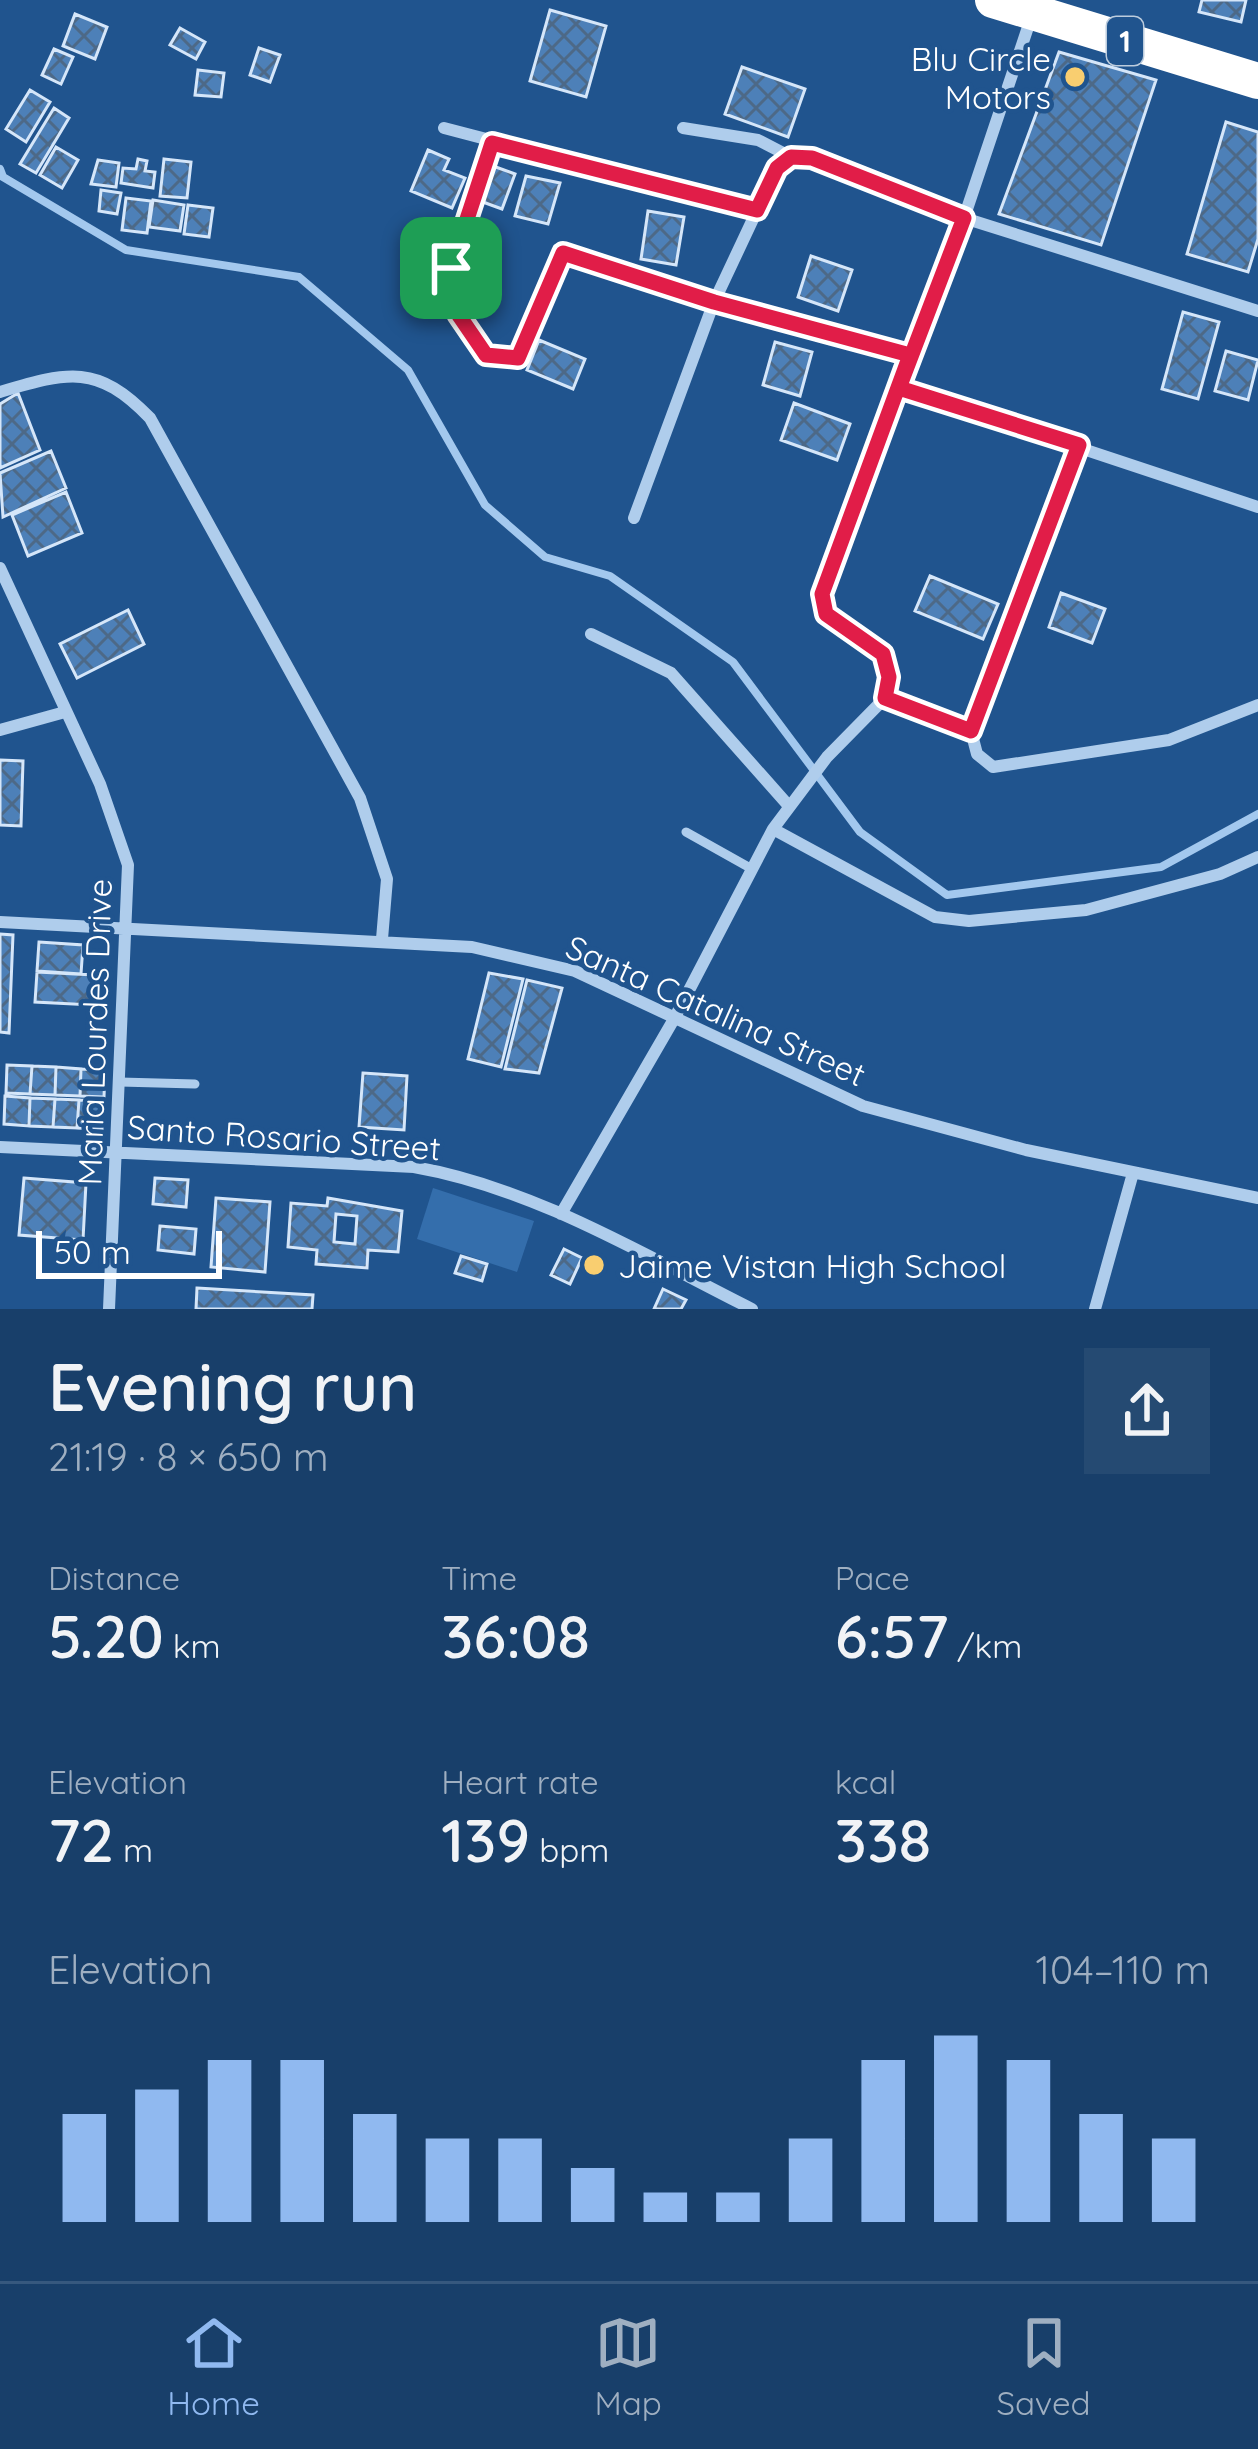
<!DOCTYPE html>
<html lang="en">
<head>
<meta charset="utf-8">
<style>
  body { margin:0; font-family:Quicksand,sans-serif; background:#254a72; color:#f1f3f6; height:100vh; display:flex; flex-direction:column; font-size:45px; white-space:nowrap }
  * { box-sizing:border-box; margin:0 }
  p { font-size:39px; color:#9fafc1 }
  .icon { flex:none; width:66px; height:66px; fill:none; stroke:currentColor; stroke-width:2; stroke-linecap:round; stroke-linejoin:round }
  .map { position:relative; height:1309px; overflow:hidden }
  .details { display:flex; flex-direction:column; background:#183f6a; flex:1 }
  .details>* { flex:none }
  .scale { position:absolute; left:36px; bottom:30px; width:186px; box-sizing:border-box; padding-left:12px; border:6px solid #fff; border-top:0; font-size:33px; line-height:42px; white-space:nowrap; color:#fff; -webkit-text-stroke:9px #20548e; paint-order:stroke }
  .pin { position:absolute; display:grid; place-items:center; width:102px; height:102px; color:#fff; margin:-51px; border-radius:24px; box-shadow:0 6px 18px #0006 }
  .round { display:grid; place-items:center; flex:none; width:126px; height:126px; border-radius:0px; background:#254a72 }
  .head { display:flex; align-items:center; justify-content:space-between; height:204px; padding:0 48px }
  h1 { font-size:66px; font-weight:600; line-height:90px }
  .stats { display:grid; grid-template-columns:repeat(3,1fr); gap:18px; height:204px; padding:12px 48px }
  .stats div { display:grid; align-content:center }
  .stats b { font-size:60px; font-weight:600 }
  .stats small { font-size:33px; font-weight:400 }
  .stats p { font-size:33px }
  .chart { height:336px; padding:24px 48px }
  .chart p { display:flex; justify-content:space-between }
  .chart svg { width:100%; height:216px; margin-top:12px; stroke:#90b9f0; stroke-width:6 }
  .menu { display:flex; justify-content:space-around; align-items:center; height:168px; border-top:3px solid #36587e; background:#183f6a; font-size:33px; color:#9fafc1 }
  .menu a { display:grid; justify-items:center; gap:6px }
  .menu .current { color:#90b9f0 }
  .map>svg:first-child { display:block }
  .green { fill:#346eac }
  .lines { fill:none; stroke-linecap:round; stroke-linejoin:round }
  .stream { stroke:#a3c8ee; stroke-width:8 }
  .building { fill:url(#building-cross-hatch); stroke:#d5e6f9; stroke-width:3; fill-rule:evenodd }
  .lane { stroke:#afcdec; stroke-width:9 }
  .street { stroke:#afcdec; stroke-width:12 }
  .highway { stroke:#fff; stroke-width:36 }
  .route-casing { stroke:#fff; stroke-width:24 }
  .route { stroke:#e11d48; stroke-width:15 }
  .poi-dot { fill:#f9ce70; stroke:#20548e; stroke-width:4.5 }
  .labels { text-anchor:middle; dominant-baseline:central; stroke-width:9; stroke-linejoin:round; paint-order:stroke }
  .shield { fill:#20548e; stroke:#bcccdd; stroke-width:3 }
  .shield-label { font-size:30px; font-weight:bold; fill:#fff }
  .poi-label { font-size:33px; fill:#fff; stroke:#20548e; text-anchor:end }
  .street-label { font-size:33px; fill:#fff; stroke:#20548e }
</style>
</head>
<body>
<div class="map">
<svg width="1258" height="1309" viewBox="0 0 1258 1309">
  <defs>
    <pattern id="building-cross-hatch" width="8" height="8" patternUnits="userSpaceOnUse" patternTransform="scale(3)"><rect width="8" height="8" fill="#4d80b8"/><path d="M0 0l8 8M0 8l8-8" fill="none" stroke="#4d6987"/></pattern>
  </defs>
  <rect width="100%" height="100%" fill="#20548e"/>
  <path class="green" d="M433,1188l101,33 -17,51 -100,-33z"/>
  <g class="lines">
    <path class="stream" d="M0,169l3,8 123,73 173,27 109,93 77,135 60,52 65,19 123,86 127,170 87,63 214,-28 97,-53"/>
  </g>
  <path class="building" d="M1202,0h44l-5,22 -42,-10z
    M550,10l56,16 -20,71 -56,-16z
    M75,14l32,13 -12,32 -32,-13z
    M180,28l25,14 -9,17 -26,-14z
    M259,48l21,7 -10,27 -20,-7z
    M54,49l19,8 -12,27 -19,-9z
    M1059,52l97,28 -55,165 -102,-31z
    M742,67l63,22 -17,48 -63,-23z
    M198,70l26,3 -3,24 -26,-2z
    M30,90l20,12 -24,40 -20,-13z
    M54,108l15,10 -33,55 -16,-9z
    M1226,122l32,10v107l-10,33 -61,-18z
    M56,147l22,13 -16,28 -22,-13z
    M428,150l21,9 -5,11 21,8 -13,30 -41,-17z
    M138,159l9,2 -2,10 10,1 -2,16 -32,-5 2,-15 13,1z
    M164,159l27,3 -4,36 -27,-2z
    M98,160l21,3 -3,24 -25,-3z
    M493,166l22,8 -13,35 -22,-8z
    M526,176l34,7 -12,41 -33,-8z
    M101,190l20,3 -4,21 -18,-3z
    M126,198l25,3 -4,32 -25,-3z
    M153,200l31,5 -4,26 -31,-4z
    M188,205l25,3 -4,29 -25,-3z
    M648,211l36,6 -8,48 -35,-6z
    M811,256l41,14 -14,41 -40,-14z
    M1183,312l36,10 -21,77 -36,-10z
    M539,340l46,19 -12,30 -46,-19z
    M775,342l37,10 -12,44 -37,-11z
    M1226,351l32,9 -10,40 -33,-9z
    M18,393l22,57 -40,18v-64z
    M794,403l56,21 -13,36 -56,-20z
    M51,451l15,37 -63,29 -3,-44z
    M66,492l16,41 -54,23 -16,-41z
    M930,576l68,28 -15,35 -68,-28z
    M1061,593l44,16 -13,34 -43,-16z
    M128,610l16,34 -67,34 -17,-34z
    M0,760l23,1 -2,65 -21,-1z
    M0,934l13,1 -4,98 -9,-1z
    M39,942l44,3 -2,29 -44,-3z
    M37,972l57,3 -2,30 -57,-3z
    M489,973l34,6 -22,88 -33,-8z
    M527,980l35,8 -23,85 -34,-4z
    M7,1065l25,1 -2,28 -24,-1z
    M32,1066l24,1 -1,28 -25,-1z
    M56,1067l25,2 -1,27 -25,-1z
    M81,1069l24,1 -1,27 -24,-1z
    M363,1073l44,3 -3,54 -45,-3z
    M5,1096l25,2 -1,28 -25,-2z
    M30,1098l25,1 -2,28 -24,-1z
    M55,1099l24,1 -2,28 -24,-1z
    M79,1100l24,1 -1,28 -25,-1z
    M24,1178l62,5 -3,57 -64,-5z
    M155,1178l33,2 -2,27 -33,-3z
    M216,1198l54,4 -5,70 -54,-5z
    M328,1198l74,13 -4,41 -30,-2 -1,18 -51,-4 1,-14 -29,-3 3,-44 36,3zM336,1214l21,2 -2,28 -21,-2z
    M160,1226l36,3 -2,25 -36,-4z
    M564,1249l18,9 -12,26 -19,-9z
    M461,1256l26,8 -5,17 -27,-8z
    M197,1288l116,7 -1,14h-116z
    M663,1289l23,11 -5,9h-27z"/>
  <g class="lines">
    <path class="lane" d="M686,832l66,37
      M120,1082l75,2"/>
    <path class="street" d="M444,128l313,82
      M683,128l75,12 33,17
      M492,143l-41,125 7,46 28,41 32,3 46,-105 150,49 197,53
      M899,388l359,119
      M0,392c68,-20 97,-29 150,26l210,380 27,81 -5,60
      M1079,445l-108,286 6,23 16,13 176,-27 89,-35
      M634,518l80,-216 63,-134 14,-11h20l153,61 294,93
      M0,568l100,216 28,81 -19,444
      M591,634l80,39 117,132
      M885,698l86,33
      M0,730l65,-18
      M773,829l162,88 34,4 117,-11 134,-36 38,-17
      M0,922l472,25 103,24 288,135 163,44 232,48
      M0,1147l414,20c120,21 230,88 338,142
      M561,1214l113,-195 99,-190 54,-72 58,-59 4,-21 -6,-23 -57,-40 -4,-20 142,-376 67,-200
      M1095,1309l38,-136"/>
    <path class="highway" d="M993,0l265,81"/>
  </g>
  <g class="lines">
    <g class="route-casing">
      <path id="route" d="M451,268l7,46 28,41 32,3 45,-105 151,49 196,53 -88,239 4,20 57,40 6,23 -4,21 86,33 108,-286 -180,-57 65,-170 -152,-60 -21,-1 -14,11 -20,42 -265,-67 -41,125"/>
    </g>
    <use href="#route" class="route"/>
  </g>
  <g class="poi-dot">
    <circle cx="1075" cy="77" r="12"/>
    <circle cx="594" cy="1265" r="12"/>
  </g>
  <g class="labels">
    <rect class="shield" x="1107" y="17" width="36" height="48" rx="9"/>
    <g class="shield-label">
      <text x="1125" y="41">1</text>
    </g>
    <g class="poi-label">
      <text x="1051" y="58">Blu Circle<tspan x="1051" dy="38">Motors</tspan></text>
      <text x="618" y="1265" text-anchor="start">Jaime Vistan High School</text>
    </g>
    <g class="street-label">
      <text transform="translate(716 1010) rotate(24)">Santa Catalina Street</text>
      <text transform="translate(94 1032) rotate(-88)">Maria Lourdes Drive</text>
      <text transform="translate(284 1137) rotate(4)">Santo Rosario Street</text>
    </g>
  </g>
</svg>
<div class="scale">50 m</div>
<div class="pin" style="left:451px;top:268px;background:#1e9e55"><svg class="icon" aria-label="arrive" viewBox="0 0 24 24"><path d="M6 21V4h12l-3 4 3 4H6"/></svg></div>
</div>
<section class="details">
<div class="head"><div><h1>Evening run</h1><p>21:19 · 8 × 650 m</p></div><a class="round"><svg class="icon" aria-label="share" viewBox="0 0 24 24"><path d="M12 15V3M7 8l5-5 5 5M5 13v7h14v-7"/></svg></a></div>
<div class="stats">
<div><p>Distance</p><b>5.20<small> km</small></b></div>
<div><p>Time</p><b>36:08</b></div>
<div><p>Pace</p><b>6:57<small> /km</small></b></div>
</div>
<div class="stats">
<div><p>Elevation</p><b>72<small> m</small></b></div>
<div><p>Heart rate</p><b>139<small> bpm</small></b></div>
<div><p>kcal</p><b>338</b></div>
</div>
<div class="chart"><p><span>Elevation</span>104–110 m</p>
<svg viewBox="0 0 160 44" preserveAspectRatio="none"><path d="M5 44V22M15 44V17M25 44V11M35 44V11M45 44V22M55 44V27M65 44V27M75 44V33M85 44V38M95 44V38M105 44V27M115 44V11M125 44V6M135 44V11M145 44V22M155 44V27"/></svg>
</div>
</section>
<nav class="menu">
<a class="current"><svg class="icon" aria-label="home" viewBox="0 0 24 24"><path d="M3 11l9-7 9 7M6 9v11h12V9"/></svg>Home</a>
<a><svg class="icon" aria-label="map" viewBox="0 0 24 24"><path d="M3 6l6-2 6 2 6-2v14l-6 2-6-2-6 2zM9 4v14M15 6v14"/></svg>Map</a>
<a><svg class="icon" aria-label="saved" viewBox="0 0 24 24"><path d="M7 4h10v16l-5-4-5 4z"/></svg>Saved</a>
</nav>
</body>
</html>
